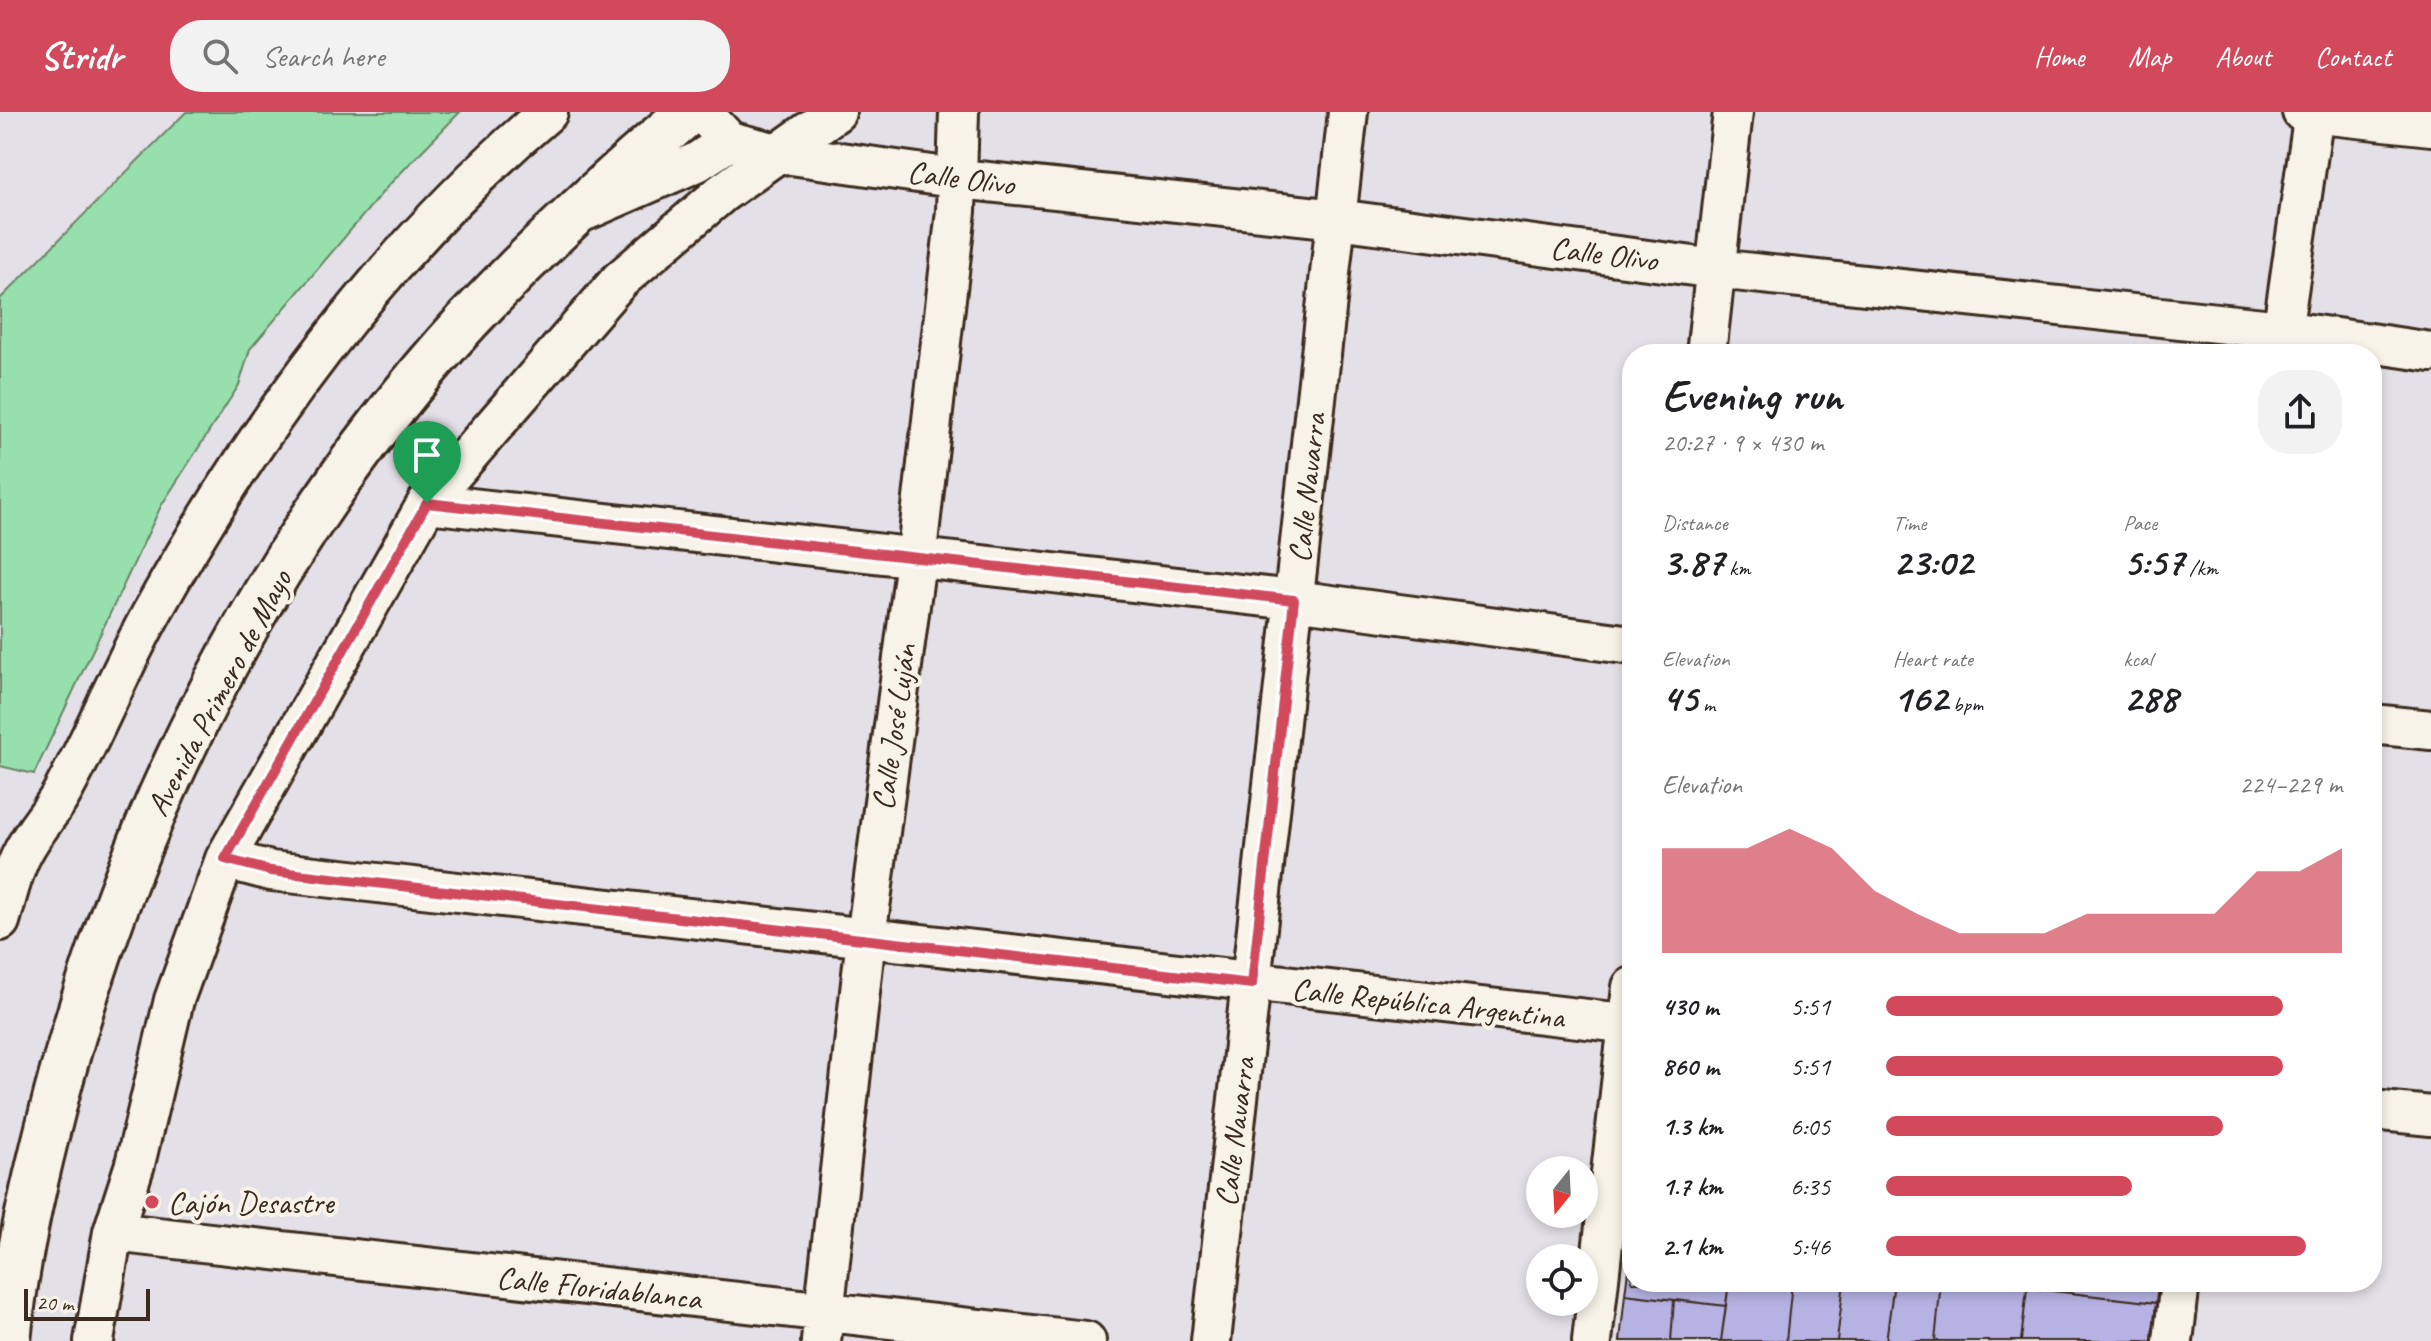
<!DOCTYPE html>
<html lang="en">
<head>
<meta charset="utf-8">
<style>
  body { margin:0; font-family:Caveat,sans-serif; background:#f2f2f2; color:#202124; height:100vh; display:flex; flex-direction:column; font-size:30px; white-space:nowrap }
  * { box-sizing:border-box; margin:0 }
  p { font-size:26px; color:#757577 }
  .icon { flex:none; width:44px; height:44px; fill:none; stroke:currentColor; stroke-width:2; stroke-linecap:round; stroke-linejoin:round }
  .map { position:relative; flex:1; overflow:hidden }
  .details { position:absolute; left:1622px; top:232px; width:760px; height:948px; display:flex; flex-direction:column; background:#fff; border-radius:32px; box-shadow:0 4px 12px #0003 }
  .details>* { flex:none }
  .needle { width:52px; rotate:198deg }
  .fabs { position:absolute; left:1526px; top:1044px; display:grid; gap:16px }
  .fabs a { display:grid; place-items:center; width:72px; height:72px; border-radius:50%; background:#fff; box-shadow:0 4px 12px #0003; font-size:40px }
  .scale { position:absolute; left:24px; bottom:20px; width:126px; box-sizing:border-box; padding-left:8px; border:4px solid #3b2a1e; border-top:0; font-size:22px; line-height:28px; white-space:nowrap; color:#3b2a1e; -webkit-text-stroke:6px #f7f3e8; paint-order:stroke }
  .pin { position:absolute; display:grid; place-items:center; width:68px; height:68px; color:#fff; margin:-82px -34px; border-radius:50% 50% 50% 0; rotate:-45deg; box-shadow:0 0 8px #0007 }
  .pin .icon { rotate:45deg }
  .round { display:grid; place-items:center; flex:none; width:84px; height:84px; border-radius:32px; background:#f2f2f2 }
  .head { display:flex; align-items:center; justify-content:space-between; height:136px; padding:0 40px }
  h1 { font-size:44px; font-weight:700; line-height:60px }
  .stats { display:grid; grid-template-columns:repeat(3,1fr); gap:12px; height:136px; padding:8px 40px }
  .stats div { display:grid; align-content:center }
  .stats b { font-size:40px; font-weight:700 }
  .stats small { font-size:22px; font-weight:400 }
  .stats p { font-size:22px }
  .chart { height:224px; padding:16px 40px }
  .chart p { display:flex; justify-content:space-between }
  .chart svg { width:100%; height:144px; margin-top:8px; fill:#d1495b; opacity:.7 }
  ul { padding:0 40px; list-style:none; font-size:26px }
  li { display:grid; grid-template-columns:128px 96px 1fr; align-items:center; height:60px }
  li i { height:20px; border-radius:10px; background:#d1495b }
  header { display:flex; align-items:center; gap:48px; box-sizing:border-box; height:112px; padding:0 40px; background:#d1495b; color:#fff }
  header strong { font-size:38px }
  nav { display:flex; gap:44px; margin-inline-start:auto; font-size:28px }
  .search { width:560px; height:72px; background:#f2f2f2; display:flex; align-items:center; gap:20px; box-sizing:border-box; padding:0 28px; border-radius:32px; color:#757577; font-size:30px }
  .map>svg:first-child { display:block }
  .green { fill:#97dfad; stroke:#698466; stroke-width:2 }
  .building { fill:#b6b3e4; stroke:#3b2a1e; stroke-width:2 }
  .lines { fill:none; stroke-linecap:round; stroke-linejoin:round }
  .minor-casing { stroke:#3b2a1e; stroke-width:44 }
  .primary-casing { stroke:#3b2a1e; stroke-width:50 }
  .minor { stroke:#f7f3e8; stroke-width:38 }
  .primary { stroke:#f7f3e8; stroke-width:44 }
  .route-casing { stroke:#fff; stroke-width:16 }
  .route { stroke:#d1495b; stroke-width:10 }
  .poi-dot { fill:#d1495b; stroke:#f7f3e8; stroke-width:3 }
  .labels { text-anchor:middle; dominant-baseline:central; stroke-width:8; stroke-linejoin:round; paint-order:stroke }
  .street-label { font-size:32px; fill:#3b2a1e; stroke:#f7f3e8 }
  .poi-label { font-size:32px; fill:#3b2a1e; stroke:#f7f3e8; text-anchor:start }
</style>
</head>
<body>
<header>
<strong>Stridr</strong>
<div class="search"><svg class="icon" aria-label="search" viewBox="0 0 24 24"><circle cx="10" cy="10" r="6"/><path d="M15 15l6 6"/></svg>Search here</div>
<nav><a>Home</a><a>Map</a><a>About</a><a>Contact</a></nav>
</header>
<div class="map">
<svg width="2431" height="1229" viewBox="0 0 2431 1229">
  <rect width="100%" height="100%" fill="#e4e0e7"/>
  <filter id="ink" filterUnits="userSpaceOnUse"><feTurbulence type="fractalNoise" baseFrequency=".0125" numOctaves="2"/><feDisplacementMap in="SourceGraphic" scale="16" xChannelSelector="R" yChannelSelector="G"/><feConvolveMatrix kernelMatrix="1 2 1 2 8 2 1 2 1" color-interpolation-filters="sRGB"/></filter>
  <g filter="url(#ink)">
    <path class="green" d="M186,0h274l-73,75 -137,162 -11,36 -78,121 -127,268 -34,-8v-467z"/>
    <path class="building" d="M1630,1143l2,27h97l-3,24 -101,-12z
      M1729,1170h63l-6,59h-65z
      M1792,1170h52l-7,59h-51z
      M1844,1170h50l-8,59h-49z
      M1894,1170h47l-6,59h-49z
      M1941,1170h78v5l8,1 -6,53h-86z
      M2019,1170h139l-2,21 -137,-16z
      M2027,1176l129,15 -4,38h-131z
      M1625,1182l49,6 -3,41h-51z
      M1674,1188l52,6 -5,35h-50z"/>
    <g class="lines">
      <g class="minor-casing">
        <path id="minor" d="M702,0l27,29 48,12 183,26 377,40 379,50 566,61 149,22
          M2302,0l129,14
          M587,98l110,-48 32,-21
          M1706,242l27,-242
          M2279,242l35,-242
          M427,391l867,97 338,45
          M2372,612l59,6
          M225,747l46,12 1361,153
          M0,809c7,-23 12,-49 23,-69 11,-22 29,-40 40,-61 33,-60 58,-124 92,-184 103,-184 232,-359 393,-495
          M2372,998l59,6
          M113,1120l973,109
          M94,1229l19,-109 22,-68 39,-164 51,-141 202,-356 193,-223 102,-87 114,-81
          M821,1229l45,-403 50,-378 40,-349 3,-99
          M1211,1229l137,-1229
          M1592,1229l40,-354
          M2173,1229l7,-59"/>
      </g>
      <g class="primary-casing">
        <path id="primary" d="M8,1229c8,-84 28,-167 49,-248 74,-282 213,-557 411,-773 70,-74 143,-142 221,-208"/>
      </g>
      <use href="#minor" class="minor"/>
      <use href="#primary" class="primary"/>
    </g>
  </g>
  <g class="lines" filter="url(#ink)">
    <g class="route-casing">
      <path id="route" d="M427,391l867,97 -42,384 -981,-113 -46,-12z"/>
    </g>
    <use href="#route" class="route"/>
  </g>
  <circle class="poi-dot" cx="152" cy="1090" r="8"/>
  <g class="labels">
    <g class="street-label">
      <text transform="translate(961 66) rotate(7)">Calle Olivo</text>
      <text transform="translate(1604 142) rotate(7)">Calle Olivo</text>
      <text transform="translate(1307 376) rotate(-84)">Calle Navarra</text>
      <text transform="translate(219 581) rotate(-62)">Avenida Primero de Mayo</text>
      <text transform="translate(894 615) rotate(-82)">Calle José Luján</text>
      <text transform="translate(1428 891) rotate(6)">Calle República Argentina</text>
      <text transform="translate(1235 1020) rotate(-83)">Calle Navarra</text>
      <text transform="translate(599 1176) rotate(6)">Calle Floridablanca</text>
    </g>
    <g class="poi-label">
      <text x="168" y="1090">Cajón Desastre</text>
    </g>
  </g>
</svg>
<div class="fabs">
<a><svg class="needle" viewBox="-14 -14 28 28"><path d="M0-13l5 13h-10z" fill="#e53935"/><path d="M0 13l5-13h-10z" fill="#757577"/></svg></a>
<a><svg class="icon" aria-label="locate" viewBox="0 0 24 24"><circle cx="12" cy="12" r="6"/><path d="M12 2v4M12 18v4M2 12h4M18 12h4"/></svg></a>
</div>
<div class="scale">20 m</div>
<div class="pin" style="left:427px;top:391px;background:#1e9e55"><svg class="icon" aria-label="arrive" viewBox="0 0 24 24"><path d="M6 21V4h12l-3 4 3 4H6"/></svg></div>
<section class="details">
<div class="head"><div><h1>Evening run</h1><p>20:27 · 9 × 430 m</p></div><a class="round"><svg class="icon" aria-label="share" viewBox="0 0 24 24"><path d="M12 15V3M7 8l5-5 5 5M5 13v7h14v-7"/></svg></a></div>
<div class="stats">
<div><p>Distance</p><b>3.87<small> km</small></b></div>
<div><p>Time</p><b>23:02</b></div>
<div><p>Pace</p><b>5:57<small> /km</small></b></div>
</div>
<div class="stats">
<div><p>Elevation</p><b>45<small> m</small></b></div>
<div><p>Heart rate</p><b>162<small> bpm</small></b></div>
<div><p>kcal</p><b>288</b></div>
</div>
<div class="chart"><p><span>Elevation</span>224–229 m</p>
<svg viewBox="0 0 160 44" preserveAspectRatio="none"><path d="M0 44V12L10 12L20 12L30 6L40 12L50 25L60 32L70 38L80 38L90 38L100 32L110 32L120 32L130 32L140 19L150 19L160 12V44z"/></svg>
</div>
<ul>
<li><b>430 m</b>5:51<i style="width:87%"></i></li>
<li><b>860 m</b>5:51<i style="width:87%"></i></li>
<li><b>1.3 km</b>6:05<i style="width:74%"></i></li>
<li><b>1.7 km</b>6:35<i style="width:54%"></i></li>
<li><b>2.1 km</b>5:46<i style="width:92%"></i></li>
</ul>
</section>
</div>
</body>
</html>
